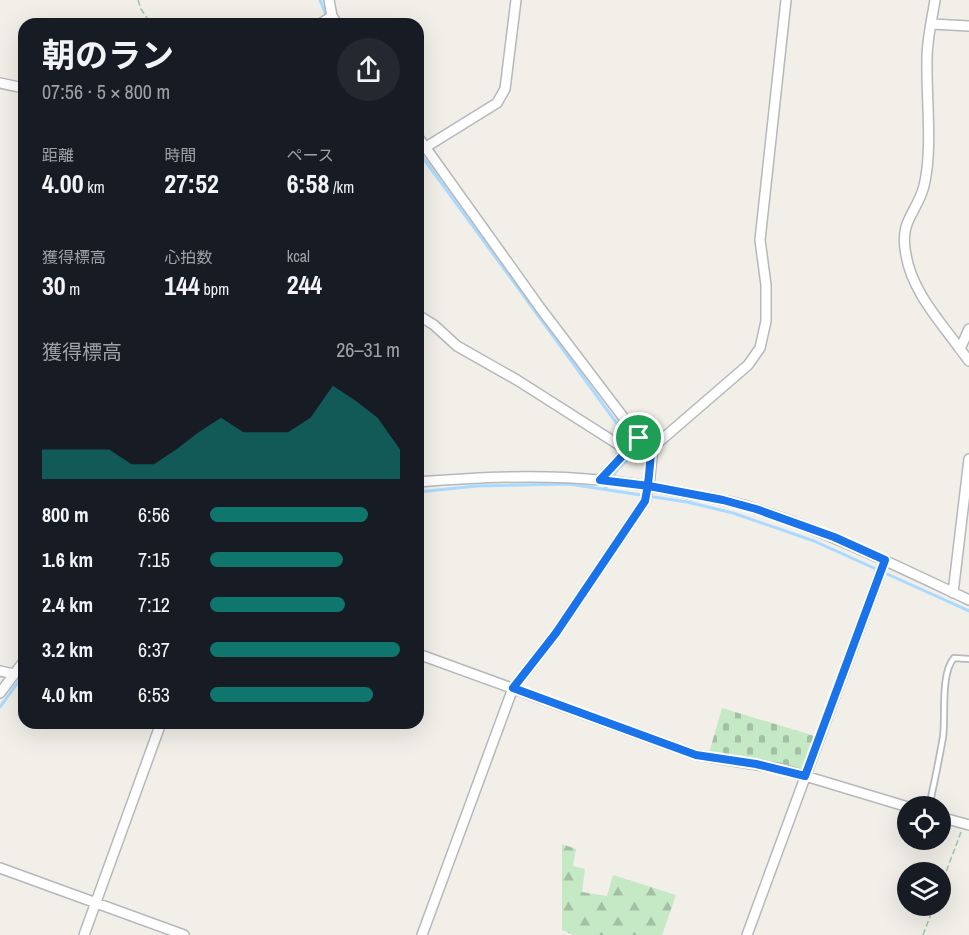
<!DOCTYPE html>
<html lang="ja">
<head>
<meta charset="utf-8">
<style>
  body { margin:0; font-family:"Archivo Narrow","Noto Sans JP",sans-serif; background:#242831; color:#f1f3f6; height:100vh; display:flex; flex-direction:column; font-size:22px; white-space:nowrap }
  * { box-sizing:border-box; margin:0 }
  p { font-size:20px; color:#9ea1a6 }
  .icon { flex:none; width:33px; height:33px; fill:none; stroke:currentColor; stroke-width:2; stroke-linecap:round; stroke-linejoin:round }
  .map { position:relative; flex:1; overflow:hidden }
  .details { position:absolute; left:18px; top:18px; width:406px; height:711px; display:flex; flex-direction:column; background:#171b24; border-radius:18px; box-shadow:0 6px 24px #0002 }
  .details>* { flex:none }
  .tools { position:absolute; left:897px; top:796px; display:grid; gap:12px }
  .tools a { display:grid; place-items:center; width:54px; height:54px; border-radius:50%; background:#171b24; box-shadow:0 6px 24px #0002; font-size:30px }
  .pin { position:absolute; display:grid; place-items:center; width:51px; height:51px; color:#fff; margin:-26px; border:3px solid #fff; border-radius:50%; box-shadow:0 2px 6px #0007 }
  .round { display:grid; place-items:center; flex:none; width:63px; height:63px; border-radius:32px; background:#242831 }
  .overview { display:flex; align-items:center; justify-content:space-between; height:102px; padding:0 24px }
  h1 { font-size:33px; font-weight:700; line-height:45px }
  .figures { display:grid; grid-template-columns:repeat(3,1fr); gap:9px; height:102px; padding:6px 24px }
  .figures div { display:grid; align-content:center }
  .figures b { font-size:26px; font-weight:700 }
  .figures small { font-size:16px; font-weight:400 }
  .figures p { font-size:16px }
  .chart { height:168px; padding:12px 24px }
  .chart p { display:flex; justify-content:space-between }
  .chart svg { width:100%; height:108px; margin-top:6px; fill:#0f766e; opacity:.7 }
  ul { padding:0 24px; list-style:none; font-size:20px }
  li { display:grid; grid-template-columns:96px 72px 1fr; align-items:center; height:45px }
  li i { height:15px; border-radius:8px; background:#0f766e }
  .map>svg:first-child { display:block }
  .forest { fill:url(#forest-firs) }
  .cemetery { fill:url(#cemetery-stones) }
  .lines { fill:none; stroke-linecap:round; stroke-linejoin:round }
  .stream { stroke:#aadaff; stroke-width:3 }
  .service-casing { stroke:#b5b8bc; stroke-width:8 }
  .minor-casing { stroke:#b5b8bc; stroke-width:12 }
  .path { stroke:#9cc7a9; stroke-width:1.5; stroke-dasharray:6 3; stroke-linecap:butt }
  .service { stroke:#fff; stroke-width:4.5 }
  .minor { stroke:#fff; stroke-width:9 }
  .route-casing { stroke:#fff; stroke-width:12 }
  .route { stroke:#1a73e8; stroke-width:8 }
</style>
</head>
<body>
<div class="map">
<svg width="969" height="935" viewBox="0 0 969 935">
  <defs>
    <pattern id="forest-firs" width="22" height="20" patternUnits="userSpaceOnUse" patternTransform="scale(1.5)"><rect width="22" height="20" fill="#c5e8c5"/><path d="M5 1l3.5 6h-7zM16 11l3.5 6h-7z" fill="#a3c0a4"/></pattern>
    <pattern id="cemetery-stones" width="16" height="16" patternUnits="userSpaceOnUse" patternTransform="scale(1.5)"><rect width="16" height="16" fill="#c5e8c5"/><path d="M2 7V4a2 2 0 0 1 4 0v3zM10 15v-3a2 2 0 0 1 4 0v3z" fill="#a3c0a4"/></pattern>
  </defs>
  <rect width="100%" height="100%" fill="#f1efe8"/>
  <path class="forest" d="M562,844l14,5 -3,17 12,3 -3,23 25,4 6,-21 63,20 -14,40h-89l-11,-5z"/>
  <path class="cemetery" d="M722,708l93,28 -12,33 -94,-16z"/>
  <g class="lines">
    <path class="stream" d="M320,0l10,24
      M418,151l219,300 -20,19 -12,19
      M418,492l59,-6 92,-2 118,18 46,11 81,28 155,70
      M0,707l24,-33"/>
    <g class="service-casing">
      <path id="service" d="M929,807c5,-23 10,-47 14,-70 3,-21 -3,-63 11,-79l15,1"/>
    </g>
    <g class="minor-casing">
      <path id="minor" d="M329,0l3,16 5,8
        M935,0c-3,19 -8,39 -8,59 -1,39 6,90 -3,127 -8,29 -25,34 -18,69 6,36 33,65 54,94
        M320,24l12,-8
        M932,24l37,2
        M0,83l24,5
        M418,137l123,172 98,129 12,12
        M426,147l71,-44 8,-14 11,-89
        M418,315l16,10 23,21 60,34 110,70
        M969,329l-9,20 9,12
        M600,480l39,-42
        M418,482c61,-5 122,-8 182,-2 30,2 60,8 90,14 22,4 45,7 66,15 74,24 143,58 213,91
        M953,593l16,-134
        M418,654l278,101 86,14 126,38
        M0,671l14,3
        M0,693l24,-32
        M940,817l29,8
        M0,868l184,67
        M84,935l77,-212
        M422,935l91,-247 43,-55 89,-132 4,-15 4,-39 95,-82 12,-17 6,-27v-36l-6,-45 26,-240
        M747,935l138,-375"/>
    </g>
    <path class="path" d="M138,0l3,9 10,15
      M940,888l21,-56
      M923,935l11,-29"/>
    <use href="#service" class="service"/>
    <use href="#minor" class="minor"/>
  </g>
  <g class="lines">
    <g class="route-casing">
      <path id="route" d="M639,438l12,12c-1,18 -2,33 -6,51l-89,132 -43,55 183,67 60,9 49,12 80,-216 -51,-23 -78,-28 -33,-9 -74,-14 -49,-6 39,-42"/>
    </g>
    <use href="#route" class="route"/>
  </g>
</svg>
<div class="tools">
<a><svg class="icon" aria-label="locate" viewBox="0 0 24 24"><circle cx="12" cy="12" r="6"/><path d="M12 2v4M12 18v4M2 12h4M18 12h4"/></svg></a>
<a><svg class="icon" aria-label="layers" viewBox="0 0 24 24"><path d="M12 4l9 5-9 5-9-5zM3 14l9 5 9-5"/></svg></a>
</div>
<div class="pin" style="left:639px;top:438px;background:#1e9e55"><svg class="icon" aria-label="arrive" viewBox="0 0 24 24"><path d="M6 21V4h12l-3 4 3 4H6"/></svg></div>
<section class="details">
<div class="overview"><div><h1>朝のラン</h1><p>07:56 · 5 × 800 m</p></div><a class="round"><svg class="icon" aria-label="share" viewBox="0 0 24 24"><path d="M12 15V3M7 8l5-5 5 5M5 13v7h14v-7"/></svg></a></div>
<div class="figures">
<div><p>距離</p><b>4.00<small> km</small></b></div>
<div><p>時間</p><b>27:52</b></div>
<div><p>ペース</p><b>6:58<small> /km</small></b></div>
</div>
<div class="figures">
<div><p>獲得標高</p><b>30<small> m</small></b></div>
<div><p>心拍数</p><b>144<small> bpm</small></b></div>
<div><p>kcal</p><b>244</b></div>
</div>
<div class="chart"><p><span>獲得標高</span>26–31 m</p>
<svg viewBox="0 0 160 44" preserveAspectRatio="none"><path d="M0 44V32L10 32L20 32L30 32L40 38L50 38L60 32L70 25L80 19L90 25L100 25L110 25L120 19L130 6L140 12L150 19L160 32V44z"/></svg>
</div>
<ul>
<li><b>800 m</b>6:56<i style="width:83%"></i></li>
<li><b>1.6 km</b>7:15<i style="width:70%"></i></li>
<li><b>2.4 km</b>7:12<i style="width:71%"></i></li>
<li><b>3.2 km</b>6:37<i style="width:100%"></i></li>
<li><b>4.0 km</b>6:53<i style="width:86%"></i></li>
</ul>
</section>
</div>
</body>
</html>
